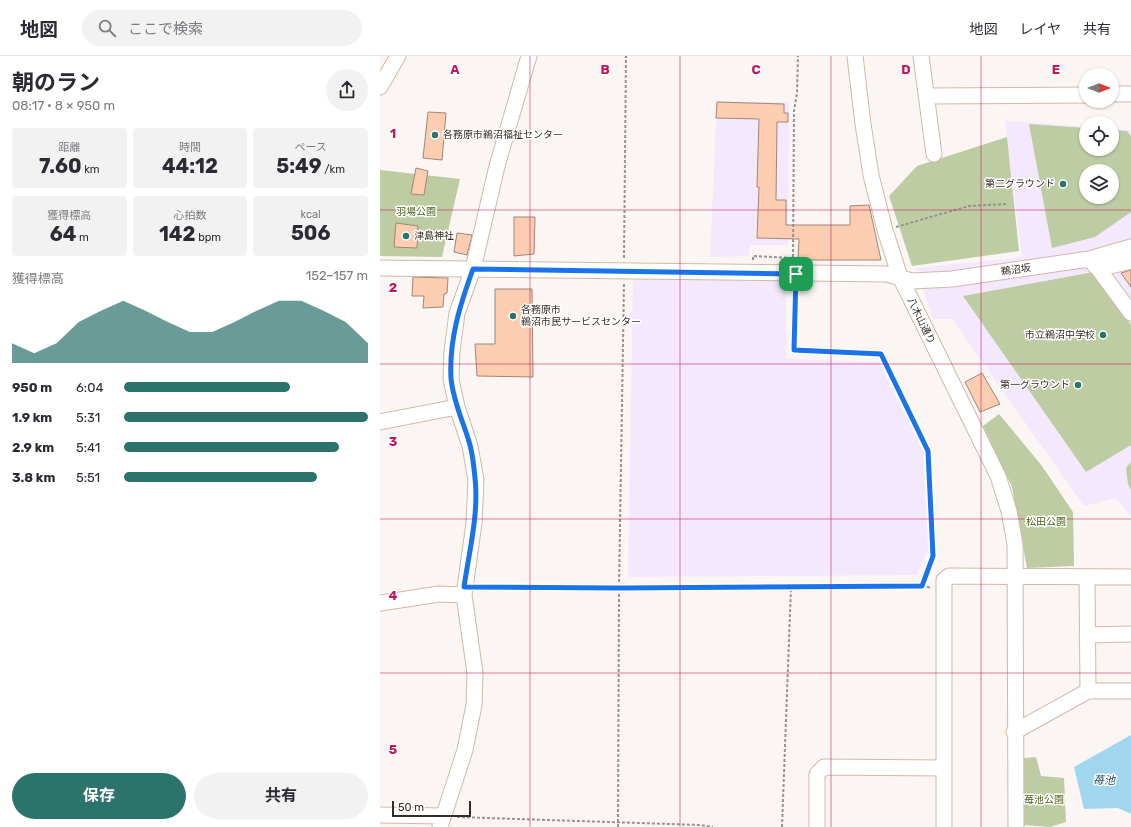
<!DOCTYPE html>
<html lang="ja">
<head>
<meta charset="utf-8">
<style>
  body { margin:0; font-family:Rubik,"Noto Sans JP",sans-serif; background:#f2f2f3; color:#2b2b33; height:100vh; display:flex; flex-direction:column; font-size:15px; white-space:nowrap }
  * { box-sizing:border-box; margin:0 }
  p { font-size:13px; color:#7c7c81 }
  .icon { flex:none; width:22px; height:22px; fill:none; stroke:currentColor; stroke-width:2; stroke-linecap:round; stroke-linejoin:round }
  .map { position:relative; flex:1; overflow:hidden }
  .sheet { display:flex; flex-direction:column; background:#fff; width:380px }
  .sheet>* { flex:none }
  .needle { width:26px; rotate:90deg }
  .tools { position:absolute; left:699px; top:12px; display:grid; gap:8px }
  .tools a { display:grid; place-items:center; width:40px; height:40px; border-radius:50%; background:#fff; box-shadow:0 1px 3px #0004; font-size:20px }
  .scale { position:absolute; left:12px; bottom:10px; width:79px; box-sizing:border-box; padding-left:4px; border:2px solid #362c26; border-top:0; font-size:11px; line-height:14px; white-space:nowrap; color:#362c26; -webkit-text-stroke:3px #fff; paint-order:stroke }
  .pin { position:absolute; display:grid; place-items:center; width:34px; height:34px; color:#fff; margin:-17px; border-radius:8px; box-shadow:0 2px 6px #0006 }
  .round { display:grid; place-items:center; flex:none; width:42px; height:42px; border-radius:21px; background:#f2f2f3 }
  .overview { display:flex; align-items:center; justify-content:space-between; height:68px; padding:0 12px }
  h1 { font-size:22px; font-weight:700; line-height:30px }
  .metrics { display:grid; grid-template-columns:repeat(3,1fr); gap:6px; height:68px; padding:4px 12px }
  .metrics div { display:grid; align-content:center; border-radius:4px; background:#f2f2f3; text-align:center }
  .metrics b { font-size:20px; font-weight:700 }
  .metrics small { font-size:11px; font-weight:400 }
  .metrics p { font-size:11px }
  .chart { height:112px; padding:8px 12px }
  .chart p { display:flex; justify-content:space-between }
  .chart svg { width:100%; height:72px; margin-top:4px; fill:#2b736b; opacity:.7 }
  .cta { display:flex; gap:8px; margin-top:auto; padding:8px 12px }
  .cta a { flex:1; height:46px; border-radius:24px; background:#2b736b; color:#fff; font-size:16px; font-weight:700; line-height:46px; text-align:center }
  .cta a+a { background:#f2f2f3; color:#2b2b33 }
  ul { padding:0 12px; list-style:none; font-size:13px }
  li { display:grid; grid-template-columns:64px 48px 1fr; align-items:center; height:30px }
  li i { height:10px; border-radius:5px; background:#2b736b }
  header { display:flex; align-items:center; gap:24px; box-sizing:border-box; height:56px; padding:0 20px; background:#fff; border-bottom:1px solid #e1e1e2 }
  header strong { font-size:19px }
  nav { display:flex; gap:22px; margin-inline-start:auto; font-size:14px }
  .search { width:280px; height:36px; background:#f2f2f3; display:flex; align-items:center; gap:10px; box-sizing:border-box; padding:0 14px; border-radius:22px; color:#7c7c81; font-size:15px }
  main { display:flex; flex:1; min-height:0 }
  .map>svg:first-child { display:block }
  .education { fill:#f3e8fd; fill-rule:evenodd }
  .green { fill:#bdcca3; fill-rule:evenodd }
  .water { fill:#a0d7ef }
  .building { fill:#fccdb0; stroke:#9e8778 }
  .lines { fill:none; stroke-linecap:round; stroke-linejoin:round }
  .minor-casing { stroke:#d1b8a9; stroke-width:17 }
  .path { stroke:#9a928e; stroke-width:2; stroke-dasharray:3 2; stroke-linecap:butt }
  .minor { stroke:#fff; stroke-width:15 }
  .route-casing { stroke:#fff; stroke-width:8 }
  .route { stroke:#1a73e8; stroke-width:5 }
  .grid { fill:none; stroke:#c2185b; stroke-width:1; stroke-opacity:0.55 }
  .poi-dot { fill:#2b736b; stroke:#fff; stroke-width:1.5 }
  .labels { text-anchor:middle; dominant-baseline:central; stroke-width:3; stroke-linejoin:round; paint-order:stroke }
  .poi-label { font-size:10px; fill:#362c26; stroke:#fff; text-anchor:start }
  .park-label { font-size:10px; fill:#4d601c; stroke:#fff }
  .street-label { font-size:10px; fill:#362c26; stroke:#fff }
  .water-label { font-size:11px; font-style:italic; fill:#1d4b5c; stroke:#fff }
  .grid-label { font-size:13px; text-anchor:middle; font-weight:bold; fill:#c2185b; stroke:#fff; stroke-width:3; stroke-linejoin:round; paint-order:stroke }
</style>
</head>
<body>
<header>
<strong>地図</strong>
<div class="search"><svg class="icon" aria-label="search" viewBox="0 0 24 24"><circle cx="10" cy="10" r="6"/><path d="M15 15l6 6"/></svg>ここで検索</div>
<nav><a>地図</a><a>レイヤ</a><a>共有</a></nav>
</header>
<main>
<section class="sheet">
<div class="overview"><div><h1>朝のラン</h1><p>08:17 · 8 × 950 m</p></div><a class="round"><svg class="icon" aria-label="share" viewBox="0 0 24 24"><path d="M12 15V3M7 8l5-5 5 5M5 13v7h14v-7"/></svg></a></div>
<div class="metrics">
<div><p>距離</p><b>7.60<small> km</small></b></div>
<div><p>時間</p><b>44:12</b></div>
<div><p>ペース</p><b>5:49<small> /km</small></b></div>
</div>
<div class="metrics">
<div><p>獲得標高</p><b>64<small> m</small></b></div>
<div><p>心拍数</p><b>142<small> bpm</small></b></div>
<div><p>kcal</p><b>506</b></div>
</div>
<div class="chart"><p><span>獲得標高</span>152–157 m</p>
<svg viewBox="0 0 160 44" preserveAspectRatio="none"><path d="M0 44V32L10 38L20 32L30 19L40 12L50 6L60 12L70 19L80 25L90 25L100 19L110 12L120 6L130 6L140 12L150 19L160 32V44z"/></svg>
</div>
<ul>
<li><b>950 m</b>6:04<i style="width:68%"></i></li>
<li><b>1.9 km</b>5:31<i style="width:100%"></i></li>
<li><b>2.9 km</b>5:41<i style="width:88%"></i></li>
<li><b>3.8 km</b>5:51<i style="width:79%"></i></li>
</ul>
<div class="cta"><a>保存</a><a>共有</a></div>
</section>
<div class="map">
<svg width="751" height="771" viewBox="0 0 751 771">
  <rect width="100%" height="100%" fill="#fbf6f3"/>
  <path class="education" d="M337,46h72l-1,143h-38l-2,11 -38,1z
    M625,65l81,6v22h26v-20l19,1v386l-15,-18 -32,8 -132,-187h-19l-17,-51 106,-11zM706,115h26v26h-26z
    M253,220l153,4v79l93,3 44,89 5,99 -11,25 -289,2z"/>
  <path class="green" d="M649,68l57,4v21h26v-19l15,1 4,5v76l-36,25 -43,11zM706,115h26v26h-26z
    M627,81l12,114 -107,15 -23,-70 28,-30z
    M0,114l80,9 -18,78 -62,-1z
    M714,216l37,53v120l-45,27 -123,-176z
    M619,358l43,52 31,46 1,54 -47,2 -15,-81 -29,-61z
    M751,406v28l-3,-6 -2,-16z
    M656,701l5,19 23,2 2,44 -16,5 -26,-2v-67z"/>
  <path class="water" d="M751,679v79l-13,-6 -34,1 -10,-42z"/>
  <path class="building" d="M337,46l67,2v9h4v9h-11l-1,78h10v25h64v-19l19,-1 12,55h-83l1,-21 -42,-1 2,-51h-2l2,-68 -43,-1z
    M48,56l18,1 -4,47 -19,-2z
    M36,112l12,3 -4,24 -13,-1z
    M134,161h21l-1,37 -20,2z
    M16,167l22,3 -1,22 -23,-1z
    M77,177l15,2 -5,20 -13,-3z
    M751,214v17l-10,-14z
    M33,221l35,1 -1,15 -3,1 -1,13 -20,1 1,-12h-12z
    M115,233h37l1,88 -56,-1 -2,-32h20z
    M602,317l18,31 -20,8 -15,-30z"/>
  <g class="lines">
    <g class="minor-casing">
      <path id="minor" d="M475,0l8,68 8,51 14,55 15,47 98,199 11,35 6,33 1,283
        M541,0l13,98
        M0,31l18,-31
        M732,38h19
        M547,40l159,-1
        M709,203l11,12 31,42
        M0,212l507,6 25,7 40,-2 137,-20 42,-12
        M718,213l33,-8
        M0,366l77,-15
        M707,521l1,114h43
        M0,547l59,-9 25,1
        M707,579l44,-1
        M634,676l74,-41
        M0,759l63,1
        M60,771l25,-77 9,-45 1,-32 -11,-78 10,-72 2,-43 -6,-34 -13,-39 -6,-28 1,-28 5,-38 16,-44 24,-103 32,-110
        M437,771v-53l7,-7 120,1
        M564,771v-247l5,-4 182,1"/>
    </g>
    <path class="path" d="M516,171l73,-21 38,-2
      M244,202l2,-202
      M373,204v-4l40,2 1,-147 3,-18 1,-37
      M416,228l-2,66 87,5 47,96 5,105 -11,30
      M97,531l142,1 303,-2 10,2
      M77,761l243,8 13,2
      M238,771l1,-239 5,-306
      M402,771l9,-240"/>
    <use href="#minor" class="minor"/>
  </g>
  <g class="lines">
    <g class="route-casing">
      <path id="route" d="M93,213l323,5 -2,76 87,4 47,97 5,105 -11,30 -303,2 -155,-1c5,-35 15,-73 11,-109 -1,-10 -2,-22 -5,-33 -6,-22 -17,-43 -19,-67 -2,-39 9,-73 22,-109z"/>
    </g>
    <use href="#route" class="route"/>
  </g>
  <path class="grid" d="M150,0v771M300,0v771M451,0v771M601,0v771M0,154h751M0,308h751M0,463h751M0,617h751"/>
  <g class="poi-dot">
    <circle cx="55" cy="79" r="4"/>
    <circle cx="683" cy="128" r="4"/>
    <circle cx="26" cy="180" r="4"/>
    <circle cx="133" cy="260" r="4"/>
    <circle cx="723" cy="279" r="4"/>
    <circle cx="698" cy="329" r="4"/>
  </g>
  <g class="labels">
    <g class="poi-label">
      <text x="63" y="79">各務原市鵜沼福祉センター</text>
      <text x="675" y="128" text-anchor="end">第二グラウンド</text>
      <text x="34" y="180">津島神社</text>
      <text x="141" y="254">各務原市<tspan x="141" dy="12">鵜沼市民サービスセンター</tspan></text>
      <text x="715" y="279" text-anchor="end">市立鵜沼中学校</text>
      <text x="690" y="329" text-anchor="end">第一グラウンド</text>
    </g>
    <g class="park-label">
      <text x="36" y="156">羽場公園</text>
      <text x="666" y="466">松田公園</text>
      <text x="664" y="744">苺池公園</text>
    </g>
    <g class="street-label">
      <text transform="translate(636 214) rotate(-8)">鵜沼坂</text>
      <text transform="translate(541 265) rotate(64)">八木山通り</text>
    </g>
    <g class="water-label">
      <text x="724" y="724">苺池</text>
    </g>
  </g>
  <g class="grid-label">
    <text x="75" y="18">A</text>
    <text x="225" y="18">B</text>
    <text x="376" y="18">C</text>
    <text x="526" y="18">D</text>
    <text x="676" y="18">E</text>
    <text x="13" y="82">1</text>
    <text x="13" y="236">2</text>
    <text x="13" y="390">3</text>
    <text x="13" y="544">4</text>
    <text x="13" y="698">5</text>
  </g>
</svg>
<div class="tools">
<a><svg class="needle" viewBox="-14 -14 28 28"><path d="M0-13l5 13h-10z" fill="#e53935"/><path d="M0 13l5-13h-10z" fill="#7c7c81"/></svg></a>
<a><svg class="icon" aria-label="locate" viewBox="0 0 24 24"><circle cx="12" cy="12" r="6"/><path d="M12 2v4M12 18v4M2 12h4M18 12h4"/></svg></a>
<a><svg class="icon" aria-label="layers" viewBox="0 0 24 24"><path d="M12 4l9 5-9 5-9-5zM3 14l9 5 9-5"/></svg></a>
</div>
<div class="scale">50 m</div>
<div class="pin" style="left:416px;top:218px;background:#1e9e55"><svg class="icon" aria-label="arrive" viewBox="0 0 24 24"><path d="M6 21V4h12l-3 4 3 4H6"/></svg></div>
</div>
</main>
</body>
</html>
